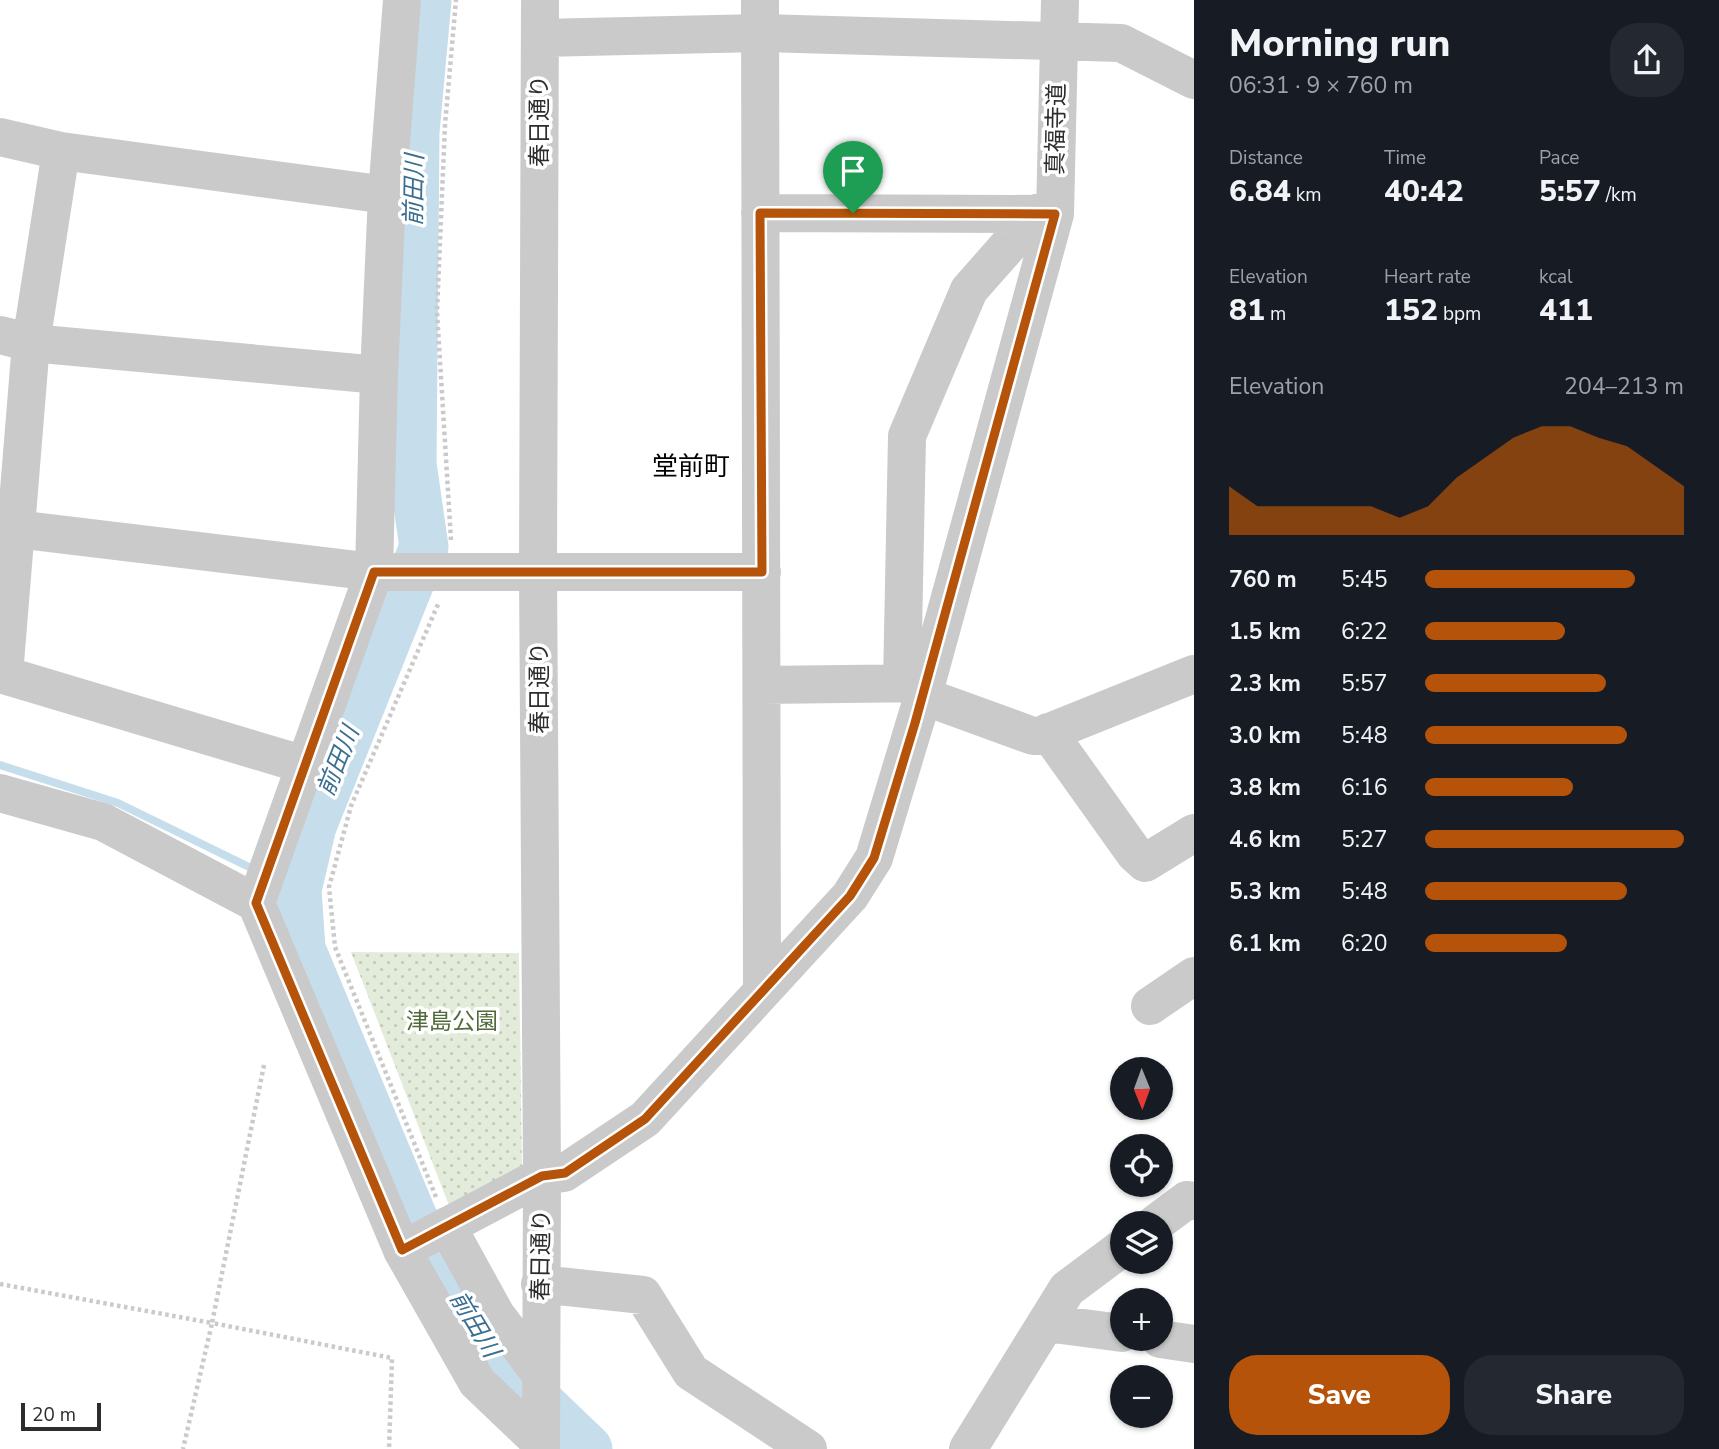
<!DOCTYPE html>
<html lang="en">
<head>
<meta charset="utf-8">
<style>
  body { margin:0; font-family:"Nunito Sans","Noto Sans JP",sans-serif; background:#242831; color:#f1f3f6; height:100vh; display:flex; flex-direction:column; font-size:26px; white-space:nowrap }
  * { box-sizing:border-box; margin:0 }
  p { font-size:23px; color:#9ea1a6 }
  .icon { flex:none; width:38px; height:38px; fill:none; stroke:currentColor; stroke-width:2; stroke-linecap:round; stroke-linejoin:round }
  .map { position:relative; flex:1; overflow:hidden }
  .drawer { display:flex; flex-direction:column; background:#171b24; width:525px }
  .drawer>* { flex:none }
  .needle { width:46px; rotate:179deg }
  .fabs { position:absolute; left:1110px; top:1057px; display:grid; gap:14px }
  .fabs a { display:grid; place-items:center; width:63px; height:63px; border-radius:50%; background:#171b24; box-shadow:0 2px 5px #0004; font-size:35px }
  .scale { position:absolute; left:21px; bottom:18px; width:80px; box-sizing:border-box; padding-left:7px; border:4px solid #2d2d2d; border-top:0; font-size:19px; line-height:24px; white-space:nowrap; color:#2d2d2d; -webkit-text-stroke:5px #fff; paint-order:stroke }
  .pin { position:absolute; display:grid; place-items:center; width:60px; height:60px; color:#fff; margin:-72px -30px; border-radius:50% 50% 50% 0; rotate:-45deg; box-shadow:0 0 7px #0007 }
  .pin .icon { rotate:45deg }
  .round { display:grid; place-items:center; flex:none; width:74px; height:74px; border-radius:28px; background:#242831 }
  .overview { display:flex; align-items:center; justify-content:space-between; height:119px; padding:0 35px }
  h1 { font-size:38px; font-weight:800; line-height:52px }
  .figures { display:grid; grid-template-columns:repeat(3,1fr); gap:10px; height:119px; padding:7px 35px }
  .figures div { display:grid; align-content:center }
  .figures b { font-size:30px; font-weight:800 }
  .figures small { font-size:19px; font-weight:400 }
  .figures p { font-size:19px }
  .chart { height:196px; padding:14px 35px }
  .chart p { display:flex; justify-content:space-between }
  .chart svg { width:100%; height:126px; margin-top:7px; fill:#b45309; opacity:.7 }
  .primary-button { display:flex; gap:14px; margin-top:auto; padding:14px 35px }
  .primary-button a { flex:1; height:80px; border-radius:28px; background:#b45309; color:#fff; font-size:28px; font-weight:800; line-height:80px; text-align:center }
  .primary-button a+a { background:#242831; color:#f1f3f6 }
  ul { padding:0 35px; list-style:none; font-size:23px }
  li { display:grid; grid-template-columns:112px 84px 1fr; align-items:center; height:52px }
  li i { height:18px; border-radius:9px; background:#b45309 }
  main { display:flex; flex:1; min-height:0 }
  .map>svg:first-child { display:block }
  .park { fill:url(#park-dots) }
  .lines { fill:none; stroke-linecap:round; stroke-linejoin:round }
  .stream { stroke:#c6ddec; stroke-width:8 }
  .river { stroke:#c6ddec; stroke-width:49 }
  .path { stroke:#cacaca; stroke-width:4.5; stroke-dasharray:3.5 3.5; stroke-linecap:butt }
  .minor { stroke:#cacaca; stroke-width:38 }
  .route-casing { stroke:#fff; stroke-width:14 }
  .route { stroke:#b45309; stroke-width:9 }
  .labels { text-anchor:middle; dominant-baseline:central; stroke-width:7; stroke-linejoin:round; paint-order:stroke }
  .street-label { font-size:23px; fill:#2d2d2d; stroke:#fff }
  .park-label { font-size:23px; fill:#506a3a; stroke:#fff }
  .water-label { font-size:24px; font-style:italic; fill:#3a6f91; stroke:#fff }
  .quarter-label { font-size:26px; fill:#000; stroke:#fff }
</style>
</head>
<body>
<main>
<div class="map">
<svg width="1194" height="1449" viewBox="0 0 1194 1449">
  <defs>
    <pattern id="park-dots" width="8" height="8" patternUnits="userSpaceOnUse" patternTransform="scale(1.75)"><rect width="8" height="8" fill="#e3ebda"/><path d="M2 2h.1M6 6h.1" fill="none" stroke="#c3cabb" stroke-width="1.8" stroke-linecap="round"/></pattern>
  </defs>
  <rect width="100%" height="100%" fill="#fff"/>
  <path class="park" d="M351,952l168,1 3,217 -72,38z"/>
  <g class="lines">
    <path class="stream" d="M0,765l118,38 137,67
      M276,880l21,10"/>
    <path class="river" d="M427,0l-12,132 -3,332 12,83 -112,279 -15,64 4,59 112,269 81,141 94,90"/>
    <path class="path" d="M451,540l-14,-228 8,-187 11,-125
      M264,1065l-52,258 180,35 -3,91
      M436,1197l-101,-250 -6,-60 22,-81 88,-204
      M0,1284l212,39 -29,126"/>
    <path class="minor" d="M540,0l-2,570 4,606 -1,273
      M760,0l2,990
      M540,38l220,-5 361,10 73,37
      M0,137l61,14 326,44
      M61,151l-30,192 -27,332 301,90
      M760,213l293,1
      M0,335l31,8 348,32
      M0,527l374,45h388
      M902,683l5,-247 62,-146 68,-77
      M762,685l164,-2
      M923,696l110,40h7l154,-62
      M1048,732l87,122 10,9 49,-30
      M0,793l103,29 153,81 146,347 75,132 64,61
      M256,903l118,-331 5,-197 8,-180 15,-195
      M1150,1006l44,-30
      M1156,1223l31,-23 7,1
      M447,1226l49,89 45,60
      M402,1250l140,-74 22,-3 81,-54 205,-223 24,-38 49,-162 132,-482 5,-214
      M540,1284l103,11 48,77 117,77
      M1046,1323l76,10
      M1160,1339l34,5
      M968,1449l99,-160 55,-41"/>
  </g>
  <g class="lines">
    <g class="route-casing">
      <path id="route" d="M760,213l295,1 -140,509 -41,135 -24,38 -205,223 -80,54 -23,3 -140,74 -146,-347 118,-331h388z"/>
    </g>
    <use href="#route" class="route"/>
  </g>
  <g class="labels">
    <g class="street-label">
      <text transform="translate(539 121) rotate(-90)">春日通り</text>
      <text transform="translate(1056 129) rotate(-89)">真福寺道</text>
      <text transform="translate(539 688) rotate(-90)">春日通り</text>
      <text transform="translate(541 1255) rotate(-89)">春日通り</text>
    </g>
    <g class="park-label">
      <text x="452" y="1021">津島公園</text>
    </g>
    <g class="water-label">
      <text transform="translate(414 190) rotate(-89)">前田川</text>
      <text transform="translate(338 761) rotate(-68)">前田川</text>
      <text transform="translate(475 1324) rotate(59)">前田川</text>
    </g>
    <g class="quarter-label">
      <text x="691" y="466">堂前町</text>
    </g>
  </g>
</svg>
<div class="fabs">
<a><svg class="needle" viewBox="-14 -14 28 28"><path d="M0-13l5 13h-10z" fill="#e53935"/><path d="M0 13l5-13h-10z" fill="#9ea1a6"/></svg></a>
<a><svg class="icon" aria-label="locate" viewBox="0 0 24 24"><circle cx="12" cy="12" r="6"/><path d="M12 2v4M12 18v4M2 12h4M18 12h4"/></svg></a>
<a><svg class="icon" aria-label="layers" viewBox="0 0 24 24"><path d="M12 4l9 5-9 5-9-5zM3 14l9 5 9-5"/></svg></a>
<a>+</a>
<a>−</a>
</div>
<div class="scale">20 m</div>
<div class="pin" style="left:853px;top:213px;background:#1e9e55"><svg class="icon" aria-label="arrive" viewBox="0 0 24 24"><path d="M6 21V4h12l-3 4 3 4H6"/></svg></div>
</div>
<section class="drawer">
<div class="overview"><div><h1>Morning run</h1><p>06:31 · 9 × 760 m</p></div><a class="round"><svg class="icon" aria-label="share" viewBox="0 0 24 24"><path d="M12 15V3M7 8l5-5 5 5M5 13v7h14v-7"/></svg></a></div>
<div class="figures">
<div><p>Distance</p><b>6.84<small> km</small></b></div>
<div><p>Time</p><b>40:42</b></div>
<div><p>Pace</p><b>5:57<small> /km</small></b></div>
</div>
<div class="figures">
<div><p>Elevation</p><b>81<small> m</small></b></div>
<div><p>Heart rate</p><b>152<small> bpm</small></b></div>
<div><p>kcal</p><b>411</b></div>
</div>
<div class="chart"><p><span>Elevation</span>204–213 m</p>
<svg viewBox="0 0 160 44" preserveAspectRatio="none"><path d="M0 44V27L10 34L20 34L30 34L40 34L50 34L60 38L70 34L80 24L90 17L100 10L110 6L120 6L130 10L140 13L150 20L160 27V44z"/></svg>
</div>
<ul>
<li><b>760 m</b>5:45<i style="width:81%"></i></li>
<li><b>1.5 km</b>6:22<i style="width:54%"></i></li>
<li><b>2.3 km</b>5:57<i style="width:70%"></i></li>
<li><b>3.0 km</b>5:48<i style="width:78%"></i></li>
<li><b>3.8 km</b>6:16<i style="width:57%"></i></li>
<li><b>4.6 km</b>5:27<i style="width:100%"></i></li>
<li><b>5.3 km</b>5:48<i style="width:78%"></i></li>
<li><b>6.1 km</b>6:20<i style="width:55%"></i></li>
</ul>
<div class="primary-button"><a>Save</a><a>Share</a></div>
</section>
</main>
</body>
</html>
